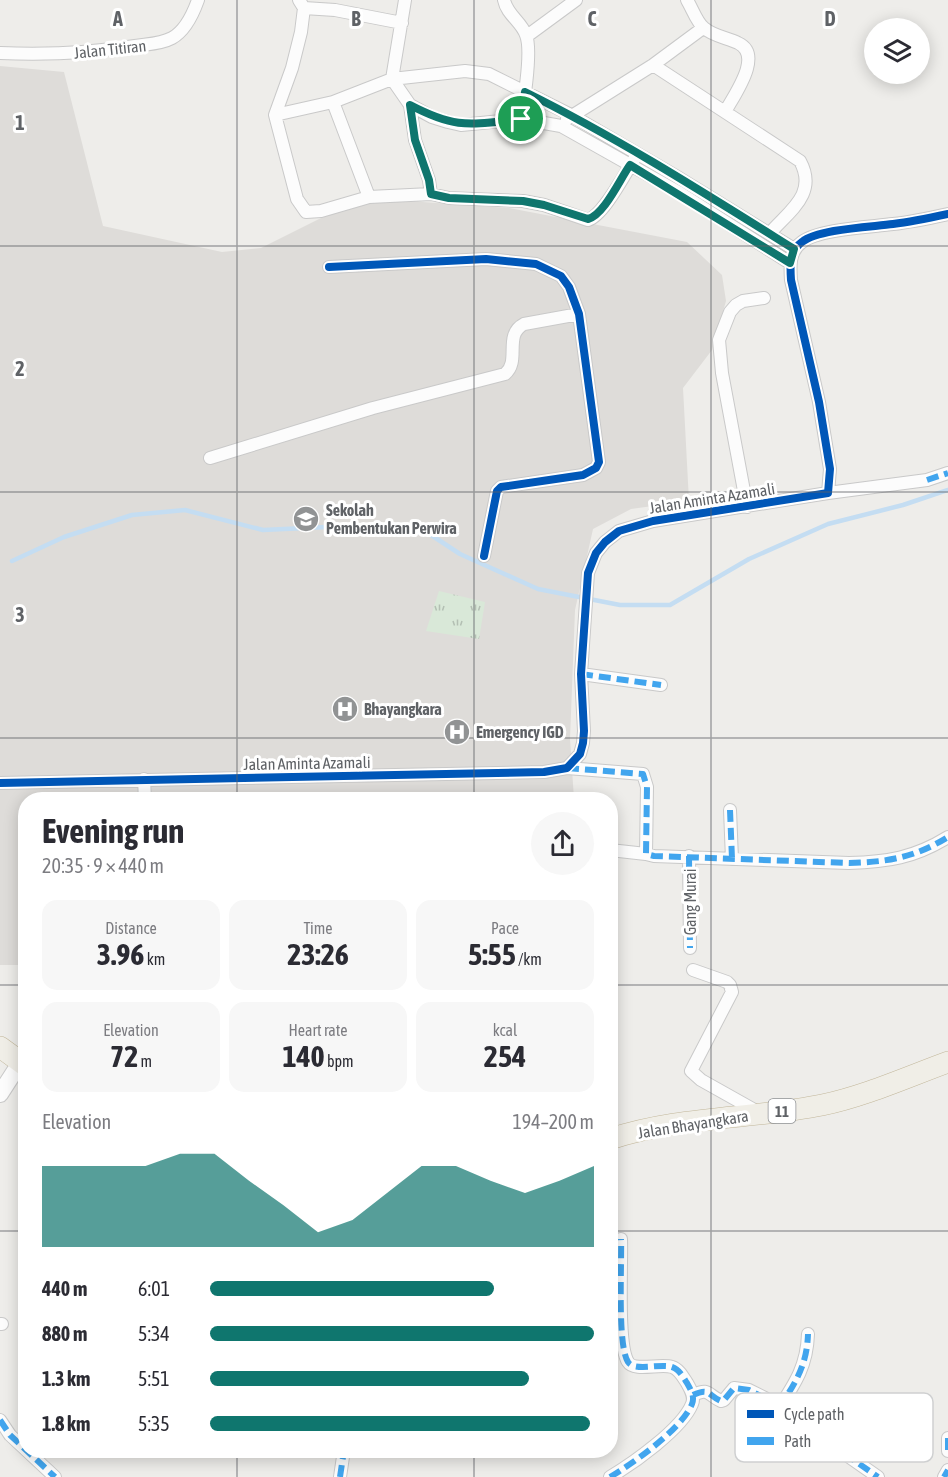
<!DOCTYPE html>
<html lang="en">
<head>
<meta charset="utf-8">
<style>
  body { margin:0; font-family:"Asap Condensed",sans-serif; background:#f7f7f7; color:#2b2b33; height:100vh; display:flex; flex-direction:column; font-size:22px; white-space:nowrap }
  * { box-sizing:border-box; margin:0 }
  p { font-size:20px; color:#7c7c81 }
  .icon { flex:none; width:33px; height:33px; fill:none; stroke:currentColor; stroke-width:2; stroke-linecap:round; stroke-linejoin:round }
  .map { position:relative; flex:1; overflow:hidden }
  .drawer { position:absolute; left:18px; top:792px; width:600px; height:666px; display:flex; flex-direction:column; background:#fff; border-radius:24px; box-shadow:0 3px 15px #0003 }
  .drawer>* { flex:none }
  .controls { position:absolute; left:864px; top:18px; display:grid; gap:12px }
  .controls a { display:grid; place-items:center; width:66px; height:66px; border-radius:50%; background:#fff; box-shadow:0 3px 15px #0003; font-size:30px }
  .pin { position:absolute; display:grid; place-items:center; width:51px; height:51px; color:#fff; margin:-26px; border:3px solid #fff; border-radius:50%; box-shadow:0 2px 6px #0007 }
  .round { display:grid; place-items:center; flex:none; width:63px; height:63px; border-radius:32px; background:#f7f7f7 }
  .headline { display:flex; align-items:center; justify-content:space-between; height:102px; padding:0 24px }
  h1 { font-size:33px; font-weight:700; line-height:45px }
  .metrics { display:grid; grid-template-columns:repeat(3,1fr); gap:9px; height:102px; padding:6px 24px }
  .metrics div { display:grid; align-content:center; border-radius:15px; background:#f7f7f7; text-align:center }
  .metrics b { font-size:30px; font-weight:700 }
  .metrics small { font-size:16px; font-weight:400 }
  .metrics p { font-size:16px }
  .chart { height:168px; padding:12px 24px }
  .chart p { display:flex; justify-content:space-between }
  .chart svg { width:100%; height:108px; margin-top:6px; fill:#0f766e; opacity:.7 }
  ul { padding:0 24px; list-style:none; font-size:20px }
  li { display:grid; grid-template-columns:96px 72px 1fr; align-items:center; height:45px }
  li i { height:15px; border-radius:8px; background:#0f766e }
  .map>svg:first-child { display:block }
  .education { fill:#dedcd9 }
  .grass { fill:url(#grass-tufts) }
  .lines { fill:none; stroke-linecap:round; stroke-linejoin:round }
  .stream { stroke:#c4ddf2; stroke-width:4.5 }
  .minor-casing { stroke:#c9c9c9; stroke-width:14 }
  .tertiary-casing { stroke:#c9c9c9; stroke-width:18 }
  .trunk-casing { stroke:#c2b79b; stroke-width:22 }
  .minor { stroke:#fcfcfc; stroke-width:12 }
  .tertiary { stroke:#fcfcfc; stroke-width:16 }
  .trunk { stroke:#f0eee7; stroke-width:21 }
  .quiet { stroke:#41a5ee; stroke-width:6; stroke-dasharray:12 6; stroke-linecap:butt }
  .cycleway-casing { stroke:#fff; stroke-width:11 }
  .cycleway { stroke:#0057b8; stroke-width:8 }
  .route-casing { stroke:#fff; stroke-width:12 }
  .route { stroke:#0f766e; stroke-width:8 }
  .grid { fill:none; stroke:#5f6266; stroke-width:1.5; stroke-opacity:0.55 }
  .labels { text-anchor:middle; dominant-baseline:central; stroke-width:6; stroke-linejoin:round; paint-order:stroke }
  .shield { fill:#fff; stroke:#8f9194; stroke-width:1.5 }
  .shield-label { font-size:15px; font-weight:bold; fill:#5f6266 }
  .street-label { font-size:16px; fill:#5f6266; stroke:#fff }
  .poi-label { font-size:16px; font-weight:bold; fill:#5f6266; stroke:#fff; text-anchor:start }
  .key { fill:#fff; stroke:#cfd0d1; stroke-width:1.5 }
  .key-label { font-size:16px; fill:#5f6266 }
  .grid-label { font-size:20px; text-anchor:middle; font-weight:bold; fill:#5f6266; stroke:#fff; stroke-width:6; stroke-linejoin:round; paint-order:stroke }
</style>
</head>
<body>
<div class="map">
<svg width="948" height="1477" viewBox="0 0 948 1477">
  <defs>
    <pattern id="grass-tufts" width="24" height="20" patternUnits="userSpaceOnUse" patternTransform="scale(1.5)"><rect width="24" height="20" fill="#d9e8d8"/><path d="M3 7l-1-3M5 7V3M7 7l1-3M15 17l-1-3M17 17v-4M19 17l1-3" fill="none" stroke="#b3bfb3"/></pattern>
  </defs>
  <rect width="100%" height="100%" fill="#eeedea"/>
  <path class="education" d="M0,66l64,6 39,154 119,26 39,-4 60,-30 58,-19 130,9 178,34 35,33 4,26 -14,49 -29,38 6,113 -58,8 -38,20 -18,81 -5,129 4,60 -548,1 -1,165h-25z"/>
  <path class="grass" d="M439,591l46,11 -6,37 -53,-8z"/>
  <g class="lines">
    <path class="stream" d="M12,561l52,-24 68,-22 53,-5 78,20 85,-4 80,7 32,21 78,35 82,16h50l79,-46 79,-35 75,-19 45,-15"/>
    <g class="minor-casing">
      <path id="minor" d="M299,0l5,8 -3,24 -9,36 -17,47 22,84 9,13 15,-1 48,-14 62,-3 -2,-14 -14,-40 -5,-35
        M405,0l-13,79 18,26 22,12 16,5 13,3 60,-6 40,7 119,67 110,70
        M504,0c3,15 17,21 22,35 6,15 -2,66 -5,84
        M687,0c5,8 10,23 17,28 9,8 24,10 34,15 26,12 -4,52 -13,69
        M304,8l31,2 67,13
        M527,36l49,-36
        M0,53c46,2 90,0 135,-7 13,-2 26,-2 37,-8 13,-7 21,-24 26,-38
        M653,65l147,96c18,33 -11,50 -30,72
        M333,102l36,95
        M275,115l58,-13 59,-23 73,-8 24,3 82,41 103,60 120,74
        M567,119l86,-54 50,-37
        M431,194l18,4 74,3 21,4 44,15c16,-5 37,-47 47,-62
        M329,267l157,-8 50,5 25,12 8,11 10,27 20,148 -3,6 -13,7 -82,12 -4,4 -13,65
        M210,458l163,-50 132,-34c16,-13 -2,-39 19,-50l55,-10
        M828,493l99,-13 21,-7
        M747,507l-25,-134 -3,-33 11,-28 6,-7 7,-4 21,-3
        M581,674l80,11
        M567,768l76,6 4,13 -1,67 8,2 195,7c38,-1 65,-5 99,-26
        M144,779l1,21
        M0,783l544,-11 23,-4 13,-14 3,-11 1,-12 -3,-57 7,-101 8,-20 9,-11 14,-11 34,-10 175,-28 2,-24 -11,-67 -28,-122c-1,-14 -2,-29 11,-38 16,-13 69,-15 91,-18 18,-2 37,-6 55,-10
        M730,810l2,49
        M610,850l36,4
        M689,856l1,92
        M693,970l34,12 3,3 2,7 -41,79 10,9 57,32
        M0,1324h2
        M693,1395c17,-8 14,0 28,6l3,-1 10,-12 15,2 16,8 113,79
        M779,1408c17,-26 28,-43 29,-74
        M0,1420l10,15 45,42
        M948,1438v13
        M340,1477l4,-27
        M610,1477c22,-13 72,-48 82,-73 3,-7 -1,-14 -5,-21 -4,-6 -8,-14 -15,-16 -11,-4 -38,5 -44,-5 -11,-17 -6,-99 -7,-123
        M944,1477l4,-7"/>
    </g>
    <g class="tertiary-casing">
      <path id="tertiary" d="M0,1094l20,-31"/>
    </g>
    <g class="trunk-casing">
      <path id="trunk" d="M0,1047l26,19
        M610,1139c69,-23 143,-20 212,-34 43,-9 85,-28 126,-43"/>
    </g>
    <use href="#minor" class="minor"/>
    <use href="#tertiary" class="tertiary"/>
    <use href="#trunk" class="trunk"/>
    <path class="quiet" d="M927,480l21,-7
      M581,674l80,11
      M567,768l76,6 4,13 -1,67 8,2 195,7c38,-1 65,-5 99,-26
      M730,810l2,49
      M689,856l1,92
      M693,1395c17,-8 14,0 28,6l3,-1 10,-12 15,2 16,8 113,79
      M779,1408c17,-26 28,-43 29,-74
      M0,1420l10,15 45,42
      M948,1438v13
      M340,1477l4,-27
      M610,1477c22,-13 72,-48 82,-73 3,-7 -1,-14 -5,-21 -4,-6 -8,-14 -15,-16 -11,-4 -38,5 -44,-5 -11,-17 -6,-99 -7,-123
      M944,1477l4,-7"/>
    <g class="cycleway-casing">
      <path id="cycleway" d="M329,267l157,-8 50,5 25,12 8,11 10,27 20,148 -3,6 -13,7 -82,12 -4,4 -13,65
        M0,783l544,-11 23,-4 13,-14 3,-11 1,-12 -3,-57 7,-101 8,-20 9,-11 14,-11 34,-10 175,-28 2,-24 -11,-67 -28,-122c-1,-14 -2,-29 11,-38 16,-13 69,-15 91,-18 18,-2 37,-6 55,-10"/>
    </g>
    <use href="#cycleway" class="cycleway"/>
  </g>
  <g class="lines">
    <g class="route-casing">
      <path id="route" d="M525,92c93,46 181,102 269,157l-4,14 -160,-98c-10,14 -26,50 -42,54l-44,-14 -21,-4 -74,-3 -18,-4 -2,-14 -14,-40 -5,-35c44,23 57,20 104,15l7,-1z"/>
    </g>
    <use href="#route" class="route"/>
  </g>
  <path class="grid" d="M237,0v800M474,0v800M711,0v1477M0,246h948M0,492h948M0,738h948M0,985h26M610,985h338M0,1231h26M610,1231h338M237,1450v27M474,1450v27"/>
  <defs>
    <g id="university-disc" transform="scale(1.35)"><circle r="9.5" fill="#919394" stroke="#fff"/><path d="M0-5L7-2L0 1L-7-2ZM-4 1L0 2.5L4 1V4Q0 6-4 4Z" fill="#fff"/></g>
    <g id="hospital-disc" transform="scale(1.35)"><circle r="9.5" fill="#919394" stroke="#fff"/><path d="M-5-5h3v3.5h4V-5h3V5h-3V1.5h-4V5h-3Z" fill="#fff"/></g>
  </defs>
  <g fill-rule="evenodd">
    <use href="#university-disc" x="306" y="519"/>
    <use href="#hospital-disc" x="345" y="709"/>
    <use href="#hospital-disc" x="457" y="732"/>
  </g>
  <g class="labels">
    <rect class="shield" x="768.5" y="1099" width="27" height="24" rx="4.5"/>
    <g class="shield-label">
      <text x="782" y="1111">11</text>
    </g>
    <g class="street-label">
      <text transform="translate(110 49) rotate(-6)">Jalan Titiran</text>
      <text transform="translate(712 498) rotate(-9)">Jalan Aminta Azamali</text>
      <text transform="translate(307 763) rotate(-1)">Jalan Aminta Azamali</text>
      <text transform="translate(690 902) rotate(-90)">Gang Murai</text>
      <text transform="translate(693 1124) rotate(-9)">Jalan Bhayangkara</text>
    </g>
    <g class="poi-label">
      <text x="326" y="510">Sekolah<tspan x="326" dy="18">Pembentukan Perwira</tspan></text>
      <text x="364" y="709">Bhayangkara</text>
      <text x="476" y="732">Emergency IGD</text>
    </g>
  </g>
  <rect x="735" y="1393" width="198" height="69" rx="9" class="key"/>
  <rect x="747" y="1410" width="27" height="8" fill="#0057b8"/>
  <rect x="747" y="1437" width="27" height="8" fill="#41a5ee"/>
  <g class="key-label">
    <text x="784" y="1420">Cycle path</text>
    <text x="784" y="1447">Path</text>
  </g>
  <g class="grid-label">
    <text x="118" y="26">A</text>
    <text x="356" y="26">B</text>
    <text x="592" y="26">C</text>
    <text x="830" y="26">D</text>
    <text x="20" y="130">1</text>
    <text x="20" y="376">2</text>
    <text x="20" y="622">3</text>
  </g>
</svg>
<div class="controls">
<a><svg class="icon" aria-label="layers" viewBox="0 0 24 24"><path d="M12 4l9 5-9 5-9-5zM3 14l9 5 9-5"/></svg></a>
</div>
<div class="pin" style="left:521px;top:119px;background:#1e9e55"><svg class="icon" aria-label="arrive" viewBox="0 0 24 24"><path d="M6 21V4h12l-3 4 3 4H6"/></svg></div>
<section class="drawer">
<div class="headline"><div><h1>Evening run</h1><p>20:35 · 9 × 440 m</p></div><a class="round"><svg class="icon" aria-label="share" viewBox="0 0 24 24"><path d="M12 15V3M7 8l5-5 5 5M5 13v7h14v-7"/></svg></a></div>
<div class="metrics">
<div><p>Distance</p><b>3.96<small> km</small></b></div>
<div><p>Time</p><b>23:26</b></div>
<div><p>Pace</p><b>5:55<small> /km</small></b></div>
</div>
<div class="metrics">
<div><p>Elevation</p><b>72<small> m</small></b></div>
<div><p>Heart rate</p><b>140<small> bpm</small></b></div>
<div><p>kcal</p><b>254</b></div>
</div>
<div class="chart"><p><span>Elevation</span>194–200 m</p>
<svg viewBox="0 0 160 44" preserveAspectRatio="none"><path d="M0 44V11L10 11L20 11L30 11L40 6L50 6L60 17L70 27L80 38L90 33L100 22L110 11L120 11L130 17L140 22L150 17L160 11V44z"/></svg>
</div>
<ul>
<li><b>440 m</b>6:01<i style="width:74%"></i></li>
<li><b>880 m</b>5:34<i style="width:100%"></i></li>
<li><b>1.3 km</b>5:51<i style="width:83%"></i></li>
<li><b>1.8 km</b>5:35<i style="width:99%"></i></li>
</ul>
</section>
</div>
</body>
</html>
